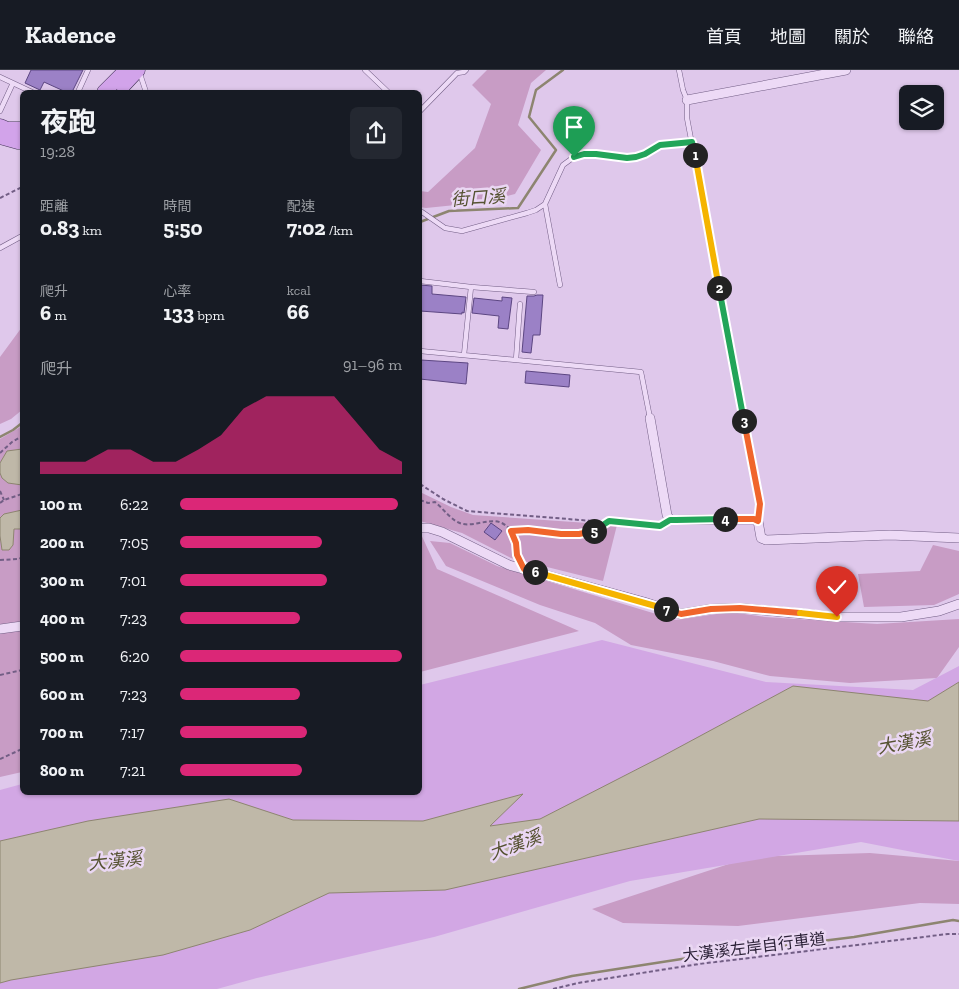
<!DOCTYPE html>
<html lang="zh-TW">
<head>
<meta charset="utf-8">
<style>
  body { margin:0; font-family:"Zilla Slab","Noto Sans TC",serif; background:#242831; color:#f1f3f6; height:100vh; display:flex; flex-direction:column; font-size:19px; white-space:nowrap }
  * { box-sizing:border-box; margin:0 }
  p { font-size:16px; color:#9ea1a6 }
  .icon { flex:none; width:28px; height:28px; fill:none; stroke:currentColor; stroke-width:2; stroke-linecap:round; stroke-linejoin:round }
  .map { position:relative; flex:1; overflow:hidden }
  .panel { position:absolute; left:20px; top:20px; width:402px; height:705px; display:flex; flex-direction:column; background:#171b24; border-radius:8px; box-shadow:0 1px 4px #0004 }
  .panel>* { flex:none }
  .buttons { position:absolute; left:899px; top:15px; display:grid; gap:10px }
  .buttons a { display:grid; place-items:center; width:45px; height:45px; border-radius:8px; background:#171b24; box-shadow:0 1px 4px #0004; font-size:25px }
  .pin { position:absolute; display:grid; place-items:center; width:42px; height:42px; color:#fff; margin:-51px -21px; border-radius:50% 50% 50% 0; rotate:-45deg; box-shadow:0 0 5px #0007 }
  .pin .icon { rotate:45deg }
  .km { position:absolute; width:25px; height:25px; margin:-12px; border-radius:50%; background:#222; color:#fff; font-size:14px; line-height:25px; text-align:center }
  .round { display:grid; place-items:center; flex:none; width:52px; height:52px; border-radius:8px; background:#242831 }
  .summary { display:flex; align-items:center; justify-content:space-between; height:85px; padding:0 20px }
  h1 { font-size:28px; font-weight:700; line-height:38px }
  .metrics { display:grid; grid-template-columns:repeat(3,1fr); gap:8px; height:85px; padding:5px 20px }
  .metrics div { display:grid; align-content:center }
  .metrics b { font-size:21px; font-weight:700 }
  .metrics small { font-size:14px; font-weight:400 }
  .metrics p { font-size:14px }
  .chart { height:140px; padding:10px 20px }
  .chart p { display:flex; justify-content:space-between }
  .chart svg { width:100%; height:90px; margin-top:5px; fill:#db2777; opacity:.7 }
  ul { padding:0 20px; list-style:none; font-size:16px }
  li { display:grid; grid-template-columns:80px 60px 1fr; align-items:center; height:38px }
  li i { height:12px; border-radius:6px; background:#db2777 }
  header { display:flex; align-items:center; gap:30px; box-sizing:border-box; height:70px; padding:0 25px; background:#171b24; border-bottom:1px solid #363941 }
  header strong { font-size:24px }
  nav { display:flex; gap:28px; margin-inline-start:auto; font-size:18px }
  .map>svg:first-child { display:block }
  .green { fill:#c89cc5 }
  .sand { fill:#d2a7e4 }
  .water { fill:#bfb8a8; stroke:#8d8570 }
  .lines { fill:none; stroke-linecap:round; stroke-linejoin:round }
  .stream { stroke:#8d8570; stroke-width:2.5 }
  .building { fill:#9b81c6; stroke:#5c4682 }
  .lane-casing { stroke:#725e85; stroke-width:5.5 }
  .street-casing { stroke:#725e85; stroke-width:10 }
  .primary-casing { stroke:#403254; stroke-width:15 }
  .path { stroke:#725e85; stroke-width:2; stroke-dasharray:4 2.5; stroke-linecap:butt }
  .lane { stroke:#eddaf6; stroke-width:4.5 }
  .street { stroke:#eddaf6; stroke-width:9 }
  .primary { stroke:#d2a3ea; stroke-width:14 }
  .split-1-casing { stroke:#fff; stroke-width:10 }
  .split-2-casing { stroke:#fff; stroke-width:10 }
  .split-3-casing { stroke:#fff; stroke-width:10 }
  .split-4-casing { stroke:#fff; stroke-width:10 }
  .split-5-casing { stroke:#fff; stroke-width:10 }
  .split-6-casing { stroke:#fff; stroke-width:10 }
  .split-7-casing { stroke:#fff; stroke-width:10 }
  .split-8-casing { stroke:#fff; stroke-width:10 }
  .split-9-casing { stroke:#fff; stroke-width:10 }
  .split-1 { stroke:#22a559; stroke-width:6 }
  .split-2 { stroke:#f5b400; stroke-width:6 }
  .split-3 { stroke:#22a559; stroke-width:6 }
  .split-4 { stroke:#f0652b; stroke-width:6 }
  .split-5 { stroke:#22a559; stroke-width:6 }
  .split-6 { stroke:#f0652b; stroke-width:6 }
  .split-7 { stroke:#f5b400; stroke-width:6 }
  .split-8 { stroke:#f0652b; stroke-width:6 }
  .split-9 { stroke:#f5b400; stroke-width:6 }
  .labels { text-anchor:middle; dominant-baseline:central; stroke-width:5; stroke-linejoin:round; paint-order:stroke }
  .street-label { font-size:16px; fill:#2b2137; stroke:#ead7f3 }
  .water-label { font-size:18px; font-style:italic; fill:#555231; stroke:#ead7f3 }
</style>
</head>
<body>
<header>
<strong>Kadence</strong>
<nav><a>首頁</a><a>地圖</a><a>關於</a><a>聯絡</a></nav>
</header>
<div class="map">
<svg width="959" height="919" viewBox="0 0 959 919">
  <rect width="100%" height="100%" fill="#dfc8eb"/>
  <path class="green" d="M487,0h59l-15,13 -13,42 23,25 -26,44 -30,8 -59,6 -6,-1v-16l8,1 47,-44 16,-44 -19,-19z
    M22,257v83l-11,9 -11,5v-67z
    M22,356v346l-22,5v-338z
    M420,422l31,15 22,8 144,10 -14,56 -92,-23 -49,-25 -42,-12z
    M420,462l17,37 142,62 -159,41z
    M430,471l20,2 47,23 179,54 54,-8 35,5 112,7 82,-5v28l-22,31 -87,5 -80,-7 -57,-15 -82,-16 -36,-22 -55,-18 -94,-39z
    M933,475l26,6v43l-25,11 -70,2 -6,-33 62,-3z
    M870,783l89,8v43l-39,-1 -182,23 -115,-3 -31,-14 158,-52z"/>
  <path class="sand" d="M602,570l164,42 147,8 46,-24v195l-98,-19 -231,39 -196,56 -177,41 -40,11h-217v-199l22,-6v8h398v-107z"/>
  <path class="water" d="M22,379v36l-14,-2 -6,-5 -2,-5v-10l7,-12z
    M22,440v19h-8l-1,16 -4,5h-7l-2,-14v-18l4,-4z
    M959,612v139l-200,-2 -314,71 -116,3 -79,37 -87,25 -152,25 -11,3v-142l88,-20 141,-22 64,21 130,1 100,-27 -33,32 50,-7 121,-62 132,-71 135,15z"/>
  <g class="lines">
    <path class="stream" d="M420,152l29,-11 69,-3 38,-58 -27,-33 7,-27 27,-20
      M0,367l13,-7 9,-7
      M519,919l53,-13 129,-20 153,-19 99,-17 6,1"/>
  </g>
  <path class="building" d="M31,0h52l-11,22h-6l-22,-10 -4,8 -15,-7z
    M420,215l12,1v8l34,3 -2,16 -2,-1v2l-42,-3z
    M537,225h6l-3,40h-7l-2,18 -9,-1 5,-56h7z
    M502,227l10,1 -4,31 -10,-1 1,-12 -27,-3 2,-15 28,3z
    M421,290l47,3 -2,21 -46,-5z
    M526,301l44,4 -1,12 -44,-4z
    M491,453l11,8 -7,9 -11,-8z"/>
  <g class="lines">
    <g class="lane-casing">
      <path id="lane" d="M365,0l23,22
        M679,0l4,20 4,10v18l73,386 -2,17
        M139,1l7,21
        M0,7l32,15
        M78,22l10,-22
        M0,41l13,-28
        M420,41l37,-38 7,-1 2,-2
        M545,134l15,81
        M420,142h2l23,16 17,3 65,-18 9,-3 9,-6 18,-39 11,-8 10,-3h12l31,4 9,-1 9,-3 15,-9 32,-4
        M0,178l22,-12
        M420,211l51,6 -7,68
        M471,217l63,5
        M420,281l221,21 9,46
        M516,290l4,-56"/>
    </g>
    <g class="street-casing">
      <path id="street" d="M687,30l159,-30
        M650,348l17,97 3,5h6l78,-1 4,2 3,17 5,2 124,-5 69,3
        M420,458h9l13,4 67,33 135,37 37,12 30,-5 29,-1 97,9h64l38,-6 20,-7
        M0,559l22,-3"/>
    </g>
    <g class="primary-casing">
      <path id="primary" d="M123,16l15,-16
        M104,22l22,-22
        M0,56l7,3h15
        M0,67l18,5h4"/>
    </g>
    <path class="path" d="M0,128l22,-11
      M0,383l12,-11 10,-6
      M420,414l23,15 24,12 176,14 17,1 3,-2
      M0,421l4,9
      M420,430l8,3 7,-1c9,7 17,20 28,22 17,3 34,-12 48,7 6,8 4,18 7,27
      M0,433l4,-3 18,-6
      M511,461l17,-1 33,4h18l16,-3 13,-9
      M0,490l19,-1 3,-2
      M0,605l22,-5
      M0,689l22,-10
      M553,919l25,-6 121,-19 249,-30h11"/>
    <use href="#lane" class="lane"/>
    <use href="#street" class="street"/>
    <use href="#primary" class="primary"/>
  </g>
  <g class="lines">
    <g class="split-1-casing">
      <path id="split-1" d="M574,87l10,-3h12l31,4 9,-1 9,-3 15,-9 32,-3 3,13"/>
    </g>
    <g class="split-2-casing">
      <path id="split-2" d="M695,85l24,133"/>
    </g>
    <g class="split-3-casing">
      <path id="split-3" d="M719,218l25,133"/>
    </g>
    <g class="split-4-casing">
      <path id="split-4" d="M725,449h29l4,2 2,-17 -16,-83"/>
    </g>
    <g class="split-5-casing">
      <path id="split-5" d="M594,461l15,-10 51,5 10,-6h6l49,-1"/>
    </g>
    <g class="split-6-casing">
      <path id="split-6" d="M535,502l-11,-3 -7,-14 -1,-12 -5,-12 17,-1 33,4h18l15,-3"/>
    </g>
    <g class="split-7-casing">
      <path id="split-7" d="M535,502l131,37"/>
    </g>
    <g class="split-8-casing">
      <path id="split-8" d="M666,539l15,5 30,-5 29,-1 60,5"/>
    </g>
    <g class="split-9-casing">
      <path id="split-9" d="M800,543l37,4"/>
    </g>
    <use href="#split-1" class="split-1"/>
    <use href="#split-2" class="split-2"/>
    <use href="#split-3" class="split-3"/>
    <use href="#split-4" class="split-4"/>
    <use href="#split-5" class="split-5"/>
    <use href="#split-6" class="split-6"/>
    <use href="#split-7" class="split-7"/>
    <use href="#split-8" class="split-8"/>
    <use href="#split-9" class="split-9"/>
  </g>
  <g class="labels">
    <g class="street-label">
      <text transform="translate(754 877) rotate(-7)">大漢溪左岸自行車道</text>
    </g>
    <g class="water-label">
      <text transform="translate(478 128) rotate(-4)">街口溪</text>
      <text transform="translate(904 673) rotate(-10)">大漢溪</text>
      <text transform="translate(515 775) rotate(-20)">大漢溪</text>
      <text transform="translate(115 791) rotate(-6)">大漢溪</text>
    </g>
  </g>
</svg>
<div class="buttons">
<a><svg class="icon" aria-label="layers" viewBox="0 0 24 24"><path d="M12 4l9 5-9 5-9-5zM3 14l9 5 9-5"/></svg></a>
</div>
<div class="pin" style="left:574px;top:87px;background:#1e9e55"><svg class="icon" aria-label="arrive" viewBox="0 0 24 24"><path d="M6 21V4h12l-3 4 3 4H6"/></svg></div>
<div class="pin" style="left:837px;top:547px;background:#d93025"><svg class="icon" aria-label="check" viewBox="0 0 24 24"><path d="M5 12l5 5 9-10"/></svg></div>
<b class="km" style="left:695px;top:85px">1</b>
<b class="km" style="left:719px;top:218px">2</b>
<b class="km" style="left:744px;top:351px">3</b>
<b class="km" style="left:725px;top:449px">4</b>
<b class="km" style="left:594px;top:461px">5</b>
<b class="km" style="left:535px;top:502px">6</b>
<b class="km" style="left:666px;top:539px">7</b>
<section class="panel">
<div class="summary"><div><h1>夜跑</h1><p>19:28</p></div><a class="round"><svg class="icon" aria-label="share" viewBox="0 0 24 24"><path d="M12 15V3M7 8l5-5 5 5M5 13v7h14v-7"/></svg></a></div>
<div class="metrics">
<div><p>距離</p><b>0.83<small> km</small></b></div>
<div><p>時間</p><b>5:50</b></div>
<div><p>配速</p><b>7:02<small> /km</small></b></div>
</div>
<div class="metrics">
<div><p>爬升</p><b>6<small> m</small></b></div>
<div><p>心率</p><b>133<small> bpm</small></b></div>
<div><p>kcal</p><b>66</b></div>
</div>
<div class="chart"><p><span>爬升</span>91–96 m</p>
<svg viewBox="0 0 160 44" preserveAspectRatio="none"><path d="M0 44V38L10 38L20 38L30 32L40 32L50 38L60 38L70 32L80 25L90 12L100 6L110 6L120 6L130 6L140 19L150 32L160 38V44z"/></svg>
</div>
<ul>
<li><b>100 m</b>6:22<i style="width:98%"></i></li>
<li><b>200 m</b>7:05<i style="width:64%"></i></li>
<li><b>300 m</b>7:01<i style="width:66%"></i></li>
<li><b>400 m</b>7:23<i style="width:54%"></i></li>
<li><b>500 m</b>6:20<i style="width:100%"></i></li>
<li><b>600 m</b>7:23<i style="width:54%"></i></li>
<li><b>700 m</b>7:17<i style="width:57%"></i></li>
<li><b>800 m</b>7:21<i style="width:55%"></i></li>
</ul>
</section>
</div>
</body>
</html>
